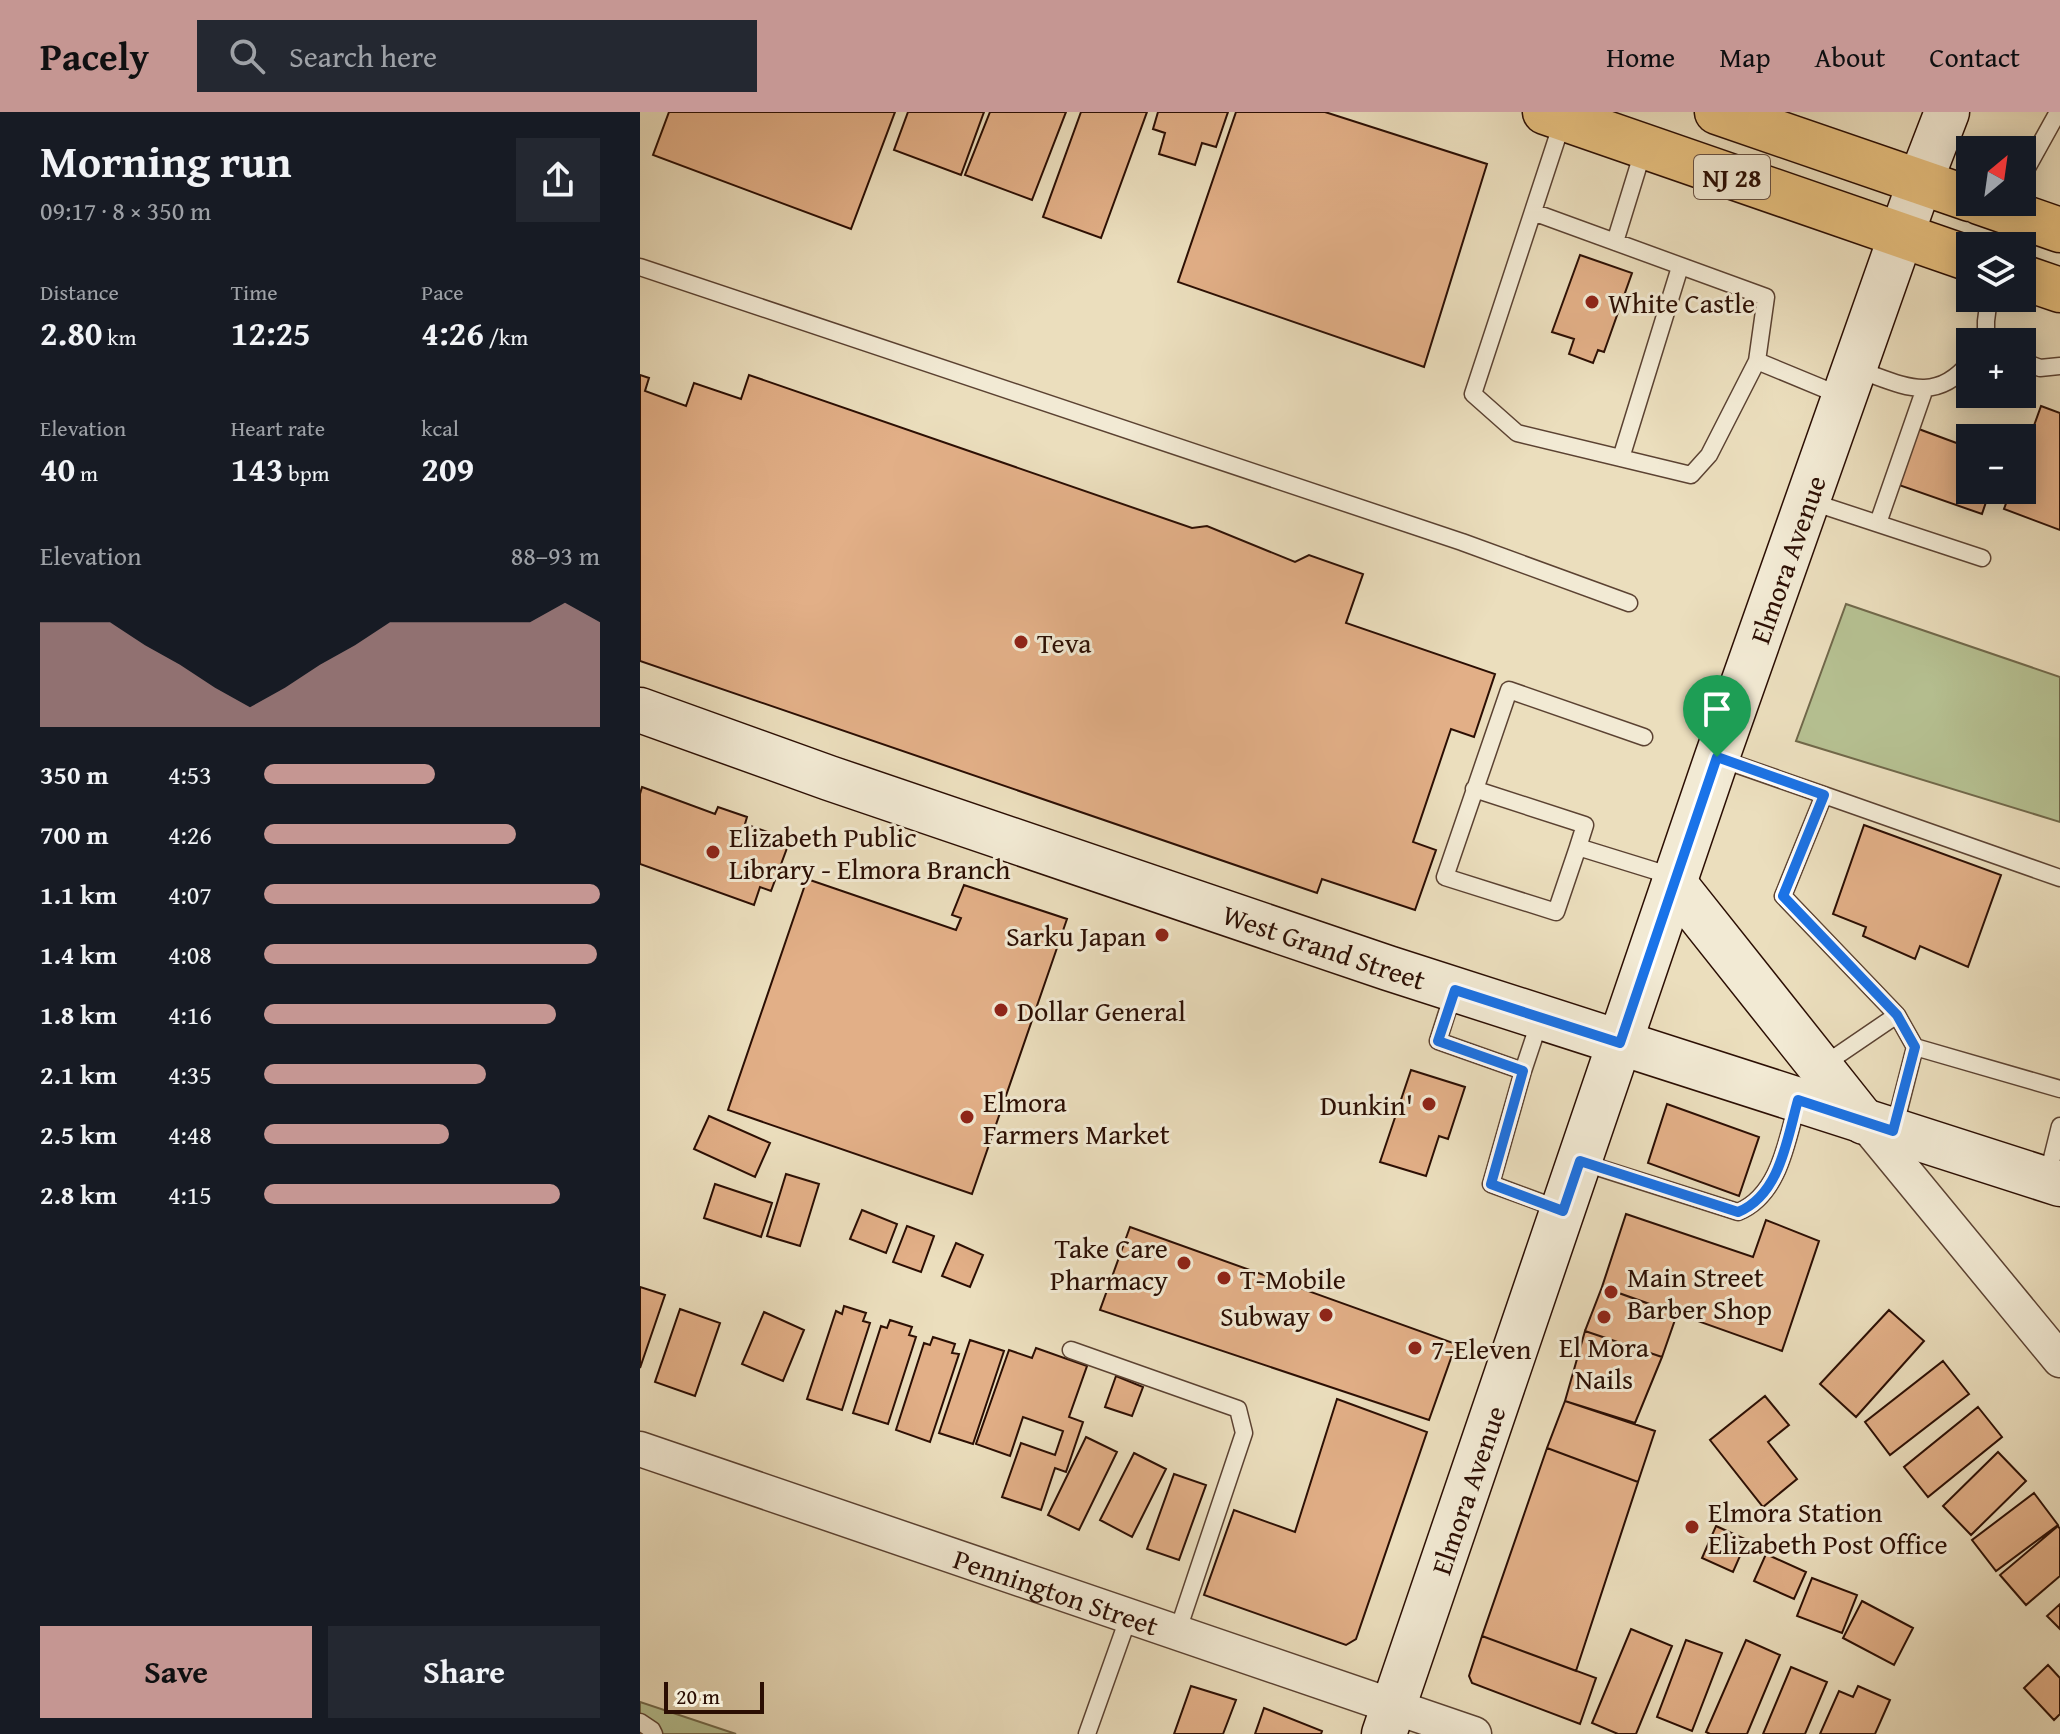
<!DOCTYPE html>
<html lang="en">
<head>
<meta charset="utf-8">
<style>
  body { margin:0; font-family:"Gentium Book Plus",serif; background:#242831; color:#f1f3f6; height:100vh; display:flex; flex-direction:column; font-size:30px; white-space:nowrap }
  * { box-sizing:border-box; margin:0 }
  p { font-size:26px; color:#9ea1a6 }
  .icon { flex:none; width:44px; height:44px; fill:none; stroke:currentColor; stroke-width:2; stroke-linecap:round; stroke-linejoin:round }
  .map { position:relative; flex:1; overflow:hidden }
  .details { display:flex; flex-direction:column; background:#171b24; width:640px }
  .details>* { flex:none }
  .needle { width:52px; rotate:29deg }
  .buttons { position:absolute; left:1316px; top:24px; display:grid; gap:16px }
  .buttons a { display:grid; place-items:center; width:80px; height:80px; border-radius:0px; background:#171b24; box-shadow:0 4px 20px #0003; font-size:40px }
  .scale { position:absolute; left:24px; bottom:20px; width:100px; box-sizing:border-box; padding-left:8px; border:4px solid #2b0e03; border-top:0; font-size:22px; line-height:28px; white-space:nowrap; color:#2b0e03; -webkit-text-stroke:6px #f2ead4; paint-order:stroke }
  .pin { position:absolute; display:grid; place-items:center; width:68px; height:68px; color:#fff; margin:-82px -34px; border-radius:50% 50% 50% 0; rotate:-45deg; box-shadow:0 0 8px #0007 }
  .pin .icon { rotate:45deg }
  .round { display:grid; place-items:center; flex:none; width:84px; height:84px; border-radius:0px; background:#242831 }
  .overview { display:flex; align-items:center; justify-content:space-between; height:136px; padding:0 40px }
  h1 { font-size:44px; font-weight:800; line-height:60px }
  .figures { display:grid; grid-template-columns:repeat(3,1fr); gap:12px; height:136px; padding:8px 40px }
  .figures div { display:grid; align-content:center }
  .figures b { font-size:34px; font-weight:800 }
  .figures small { font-size:22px; font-weight:400 }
  .figures p { font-size:22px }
  .chart { height:224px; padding:16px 40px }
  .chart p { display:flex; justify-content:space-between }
  .chart svg { width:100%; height:144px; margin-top:8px; fill:#c59692; opacity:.7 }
  .primary-button { display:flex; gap:16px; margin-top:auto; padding:16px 40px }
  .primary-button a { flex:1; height:92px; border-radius:0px; background:#c59692; color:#111; font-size:32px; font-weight:800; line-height:92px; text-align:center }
  .primary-button a+a { background:#242831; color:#f1f3f6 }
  ul { padding:0 40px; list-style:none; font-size:26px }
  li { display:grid; grid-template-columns:128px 96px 1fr; align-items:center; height:60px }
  li i { height:20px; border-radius:10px; background:#c59692 }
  header { display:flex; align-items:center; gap:48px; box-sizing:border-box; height:112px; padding:0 40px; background:#c59692; color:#111 }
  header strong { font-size:38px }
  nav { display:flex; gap:44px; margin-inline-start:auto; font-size:28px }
  .search { width:560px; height:72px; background:#242831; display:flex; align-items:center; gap:20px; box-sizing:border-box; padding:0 28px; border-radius:0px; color:#9ea1a6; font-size:30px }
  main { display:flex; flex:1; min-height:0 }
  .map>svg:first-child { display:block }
  .green { fill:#b6c192; stroke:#70684a; stroke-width:2 }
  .building { fill:#e2af87; stroke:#2b0e03; stroke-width:2 }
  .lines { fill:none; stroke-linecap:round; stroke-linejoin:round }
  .lane-casing { stroke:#5b4232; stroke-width:19 }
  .street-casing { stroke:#5b4232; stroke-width:37 }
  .secondary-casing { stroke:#2b0e03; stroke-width:47 }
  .primary-casing { stroke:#2b0e03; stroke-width:47 }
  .lane { stroke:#f2ead4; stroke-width:16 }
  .street { stroke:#f2ead4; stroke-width:34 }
  .secondary { stroke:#f2ead4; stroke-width:44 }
  .primary { stroke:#e6bf7e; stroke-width:44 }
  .route-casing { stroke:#fff; stroke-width:16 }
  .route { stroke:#1a73e8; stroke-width:10 }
  .poi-dot { fill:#8f2418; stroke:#f2ead4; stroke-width:3 }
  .labels { text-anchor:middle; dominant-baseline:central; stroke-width:6; stroke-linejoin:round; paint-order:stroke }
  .shield { fill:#f2ead4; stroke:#675042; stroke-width:2 }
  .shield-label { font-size:26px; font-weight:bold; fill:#2b0e03 }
  .poi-label { font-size:28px; fill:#2b0e03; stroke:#f2ead4; text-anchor:start }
  .street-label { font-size:28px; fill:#2b0e03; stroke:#f2ead4 }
</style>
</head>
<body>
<header>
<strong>Pacely</strong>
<div class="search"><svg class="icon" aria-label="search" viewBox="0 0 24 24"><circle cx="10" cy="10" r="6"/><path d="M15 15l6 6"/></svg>Search here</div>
<nav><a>Home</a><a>Map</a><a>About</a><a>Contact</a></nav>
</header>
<main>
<section class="details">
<div class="overview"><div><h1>Morning run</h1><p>09:17 · 8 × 350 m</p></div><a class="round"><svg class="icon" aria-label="share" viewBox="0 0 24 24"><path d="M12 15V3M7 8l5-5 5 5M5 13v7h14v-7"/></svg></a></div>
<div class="figures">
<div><p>Distance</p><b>2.80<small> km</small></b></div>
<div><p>Time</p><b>12:25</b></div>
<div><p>Pace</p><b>4:26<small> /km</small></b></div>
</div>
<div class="figures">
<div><p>Elevation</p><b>40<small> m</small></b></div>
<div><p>Heart rate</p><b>143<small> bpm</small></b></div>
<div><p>kcal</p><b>209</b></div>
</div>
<div class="chart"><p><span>Elevation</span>88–93 m</p>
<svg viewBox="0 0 160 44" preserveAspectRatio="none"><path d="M0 44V12L10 12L20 12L30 19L40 25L50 32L60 38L70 32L80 25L90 19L100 12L110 12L120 12L130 12L140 12L150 6L160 12V44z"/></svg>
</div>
<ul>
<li><b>350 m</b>4:53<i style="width:51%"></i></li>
<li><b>700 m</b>4:26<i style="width:75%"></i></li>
<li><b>1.1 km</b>4:07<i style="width:100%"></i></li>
<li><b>1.4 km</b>4:08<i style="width:99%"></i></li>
<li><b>1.8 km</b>4:16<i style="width:87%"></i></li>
<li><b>2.1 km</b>4:35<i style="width:66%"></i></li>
<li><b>2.5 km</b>4:48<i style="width:55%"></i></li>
<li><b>2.8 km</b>4:15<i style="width:88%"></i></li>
</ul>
<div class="primary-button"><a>Save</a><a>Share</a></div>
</section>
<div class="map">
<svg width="1420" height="1622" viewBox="0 0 1420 1622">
  <rect width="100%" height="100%" fill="#ebdebd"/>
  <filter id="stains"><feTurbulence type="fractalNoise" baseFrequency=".0025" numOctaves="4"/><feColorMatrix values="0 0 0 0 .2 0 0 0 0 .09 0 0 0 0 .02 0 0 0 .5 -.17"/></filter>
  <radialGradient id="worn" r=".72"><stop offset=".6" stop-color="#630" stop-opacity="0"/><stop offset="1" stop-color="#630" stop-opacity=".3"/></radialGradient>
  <path class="green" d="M1206,492l214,73v145l-264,-81z
    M0,1590l96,32h-96z"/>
  <path class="building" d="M29,0h226l-44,117 -198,-74z
    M268,0h76l-23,63 -67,-25z
    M350,0h76l-34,88 -67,-25z
    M441,0h66l-46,126 -58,-21z
    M518,0h70l-12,35 -14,-4 -7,22 -36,-11 6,-21 -12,-4z
    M596,0h89l162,52 -63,203 -246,-85z
    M940,143l52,18 -28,79 -6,-2 -5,13 -24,-9 5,-15 -22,-7z
    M0,263l9,3 -4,13 41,15 8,-23 47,16 8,-24 443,153 15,-2 88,36 14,-7 54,19 -17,49 149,51 -21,63 -23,-8 -38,113 23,8 -21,60 -93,-31 -5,14 -677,-232z
    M1401,294l19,7v117l-56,-21 7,-19h11v-31z
    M1276,316l54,20v42h20l-8,24 -86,-30z
    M2,675l73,27 3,-7 29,10 -2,7 45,16 -19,51 -11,-4 -6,18 -114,-41v-70z
    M1224,713l137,50 -33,92 -48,-21 -5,13 -52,-23 3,-9 -33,-13z
    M167,767l149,51 5,-12 -9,-3 12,-30 103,34 -95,275 -244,-84z
    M771,958l54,17 -17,52 -9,-3 -13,40 -46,-14z
    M1027,992l92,33 -20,59 -91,-33z
    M69,1004l61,27 -15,34 -61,-28z
    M146,1062l33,10 -19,62 -33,-10z
    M75,1072l57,19 -11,34 -57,-19z
    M222,1098l35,14 -11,29 -36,-14z
    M986,1102l127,43 13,-37 53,21 -37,110 -180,-64z
    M267,1114l27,10 -13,36 -28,-10z
    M490,1115l326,117 -27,76 -329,-110z
    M316,1131l27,12 -13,32 -28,-11z
    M0,1175l25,8 -25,73z
    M962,1175l75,27 -15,43 -77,-26z
    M204,1194l22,7 -3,8 7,2 -28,87 -35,-11 29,-88 6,3z
    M40,1197l40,14 -25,73 -40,-14z
    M1249,1198l35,31 -68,76 -36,-33z
    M124,1200l40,18 -21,51 -41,-17z
    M250,1208l22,7 -3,8 7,2 -28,87 -35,-11 28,-87 6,2z
    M945,1219l77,26 -27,66 -70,-22z
    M293,1225l22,7 -3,9 7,1 -29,88 -34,-12 28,-87 6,2z
    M330,1228l34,11 -31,93 -34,-11z
    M396,1236l51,18 -18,51 14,5 -17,50 -11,-4 -14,42 -39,-13 19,-54 34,12 8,-24 -40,-14 -13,39 -34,-12 33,-94 23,8z
    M1303,1249l26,33 -79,61 -25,-33z
    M476,1264l27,11 -11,29 -27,-9z
    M1125,1284l24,29 -21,17 29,37 -34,28 -53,-67z
    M697,1287l90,33 -71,207 -10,6 -142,-50 30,-85 61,22z
    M925,1289l90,30 -17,51 -91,-34z
    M1338,1295l24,30 -74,60 -24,-30z
    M446,1325l31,15 -38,78 -31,-15z
    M907,1336l91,34 -62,189 -94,-35z
    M1358,1340l28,29 -55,54 -28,-29z
    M494,1341l32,16 -34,68 -32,-17z
    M534,1362l32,11 -27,75 -32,-11z
    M1394,1381l24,32 -62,46 -24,-31z
    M1076,1414l31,14 -14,32 -31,-14z
    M1418,1414l2,3v47l-34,29 -26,-30z
    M1126,1442l40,18 -12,27 -40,-18z
    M1172,1466l45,17 -15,38 -45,-17z
    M1222,1489l51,27 -19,37 -51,-27z
    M1420,1492v25l-13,-13z
    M991,1517l41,17 -36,88h-18l-26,-11z
    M842,1524l114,42 -16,46 -108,-41 -3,-7z
    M1046,1528l36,13 -30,78 -35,-14z
    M1106,1528l34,15 -33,79h-37l-4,-2z
    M1408,1553l12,13v36l-6,6 -30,-32z
    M1151,1555l36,15 -22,52h-42z
    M551,1574l45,14 -13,34h-49z
    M1218,1574l32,14 -15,34h-55l19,-43 14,6z
    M624,1596l58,23 -1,3h-66z"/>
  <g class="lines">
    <g class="lane-casing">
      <path id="lane" d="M1382,65l36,-65
        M893,100l233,85 -9,64 -48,94 -18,20 -174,-42 -44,-39 90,-274
        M975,130l29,-94
        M0,155l822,275 167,61
        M1346,230v-21l3,-23
        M1117,249l87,36
        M1382,249l18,7 20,-2
        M1216,257c45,15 78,37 114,-7
        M981,346l59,-191
        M1169,389l173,57
        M1238,411l46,-132
        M1004,625l-135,-47 -64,187 111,35 22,-65 97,30
        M1078,646l106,37
        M834,677l111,36 -7,22
        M1420,766l-236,-83 -41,101 114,119 18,32 145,42
        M814,879l-16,50 85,30 -32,113 68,25
        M1182,954l75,-51
        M883,959l17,-51
        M1254,1017l21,-82
        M941,1050l157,50c42,-17 49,-73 60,-111
        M1407,1066l13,-52
        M431,1238l167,59 6,24 -67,200
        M0,1610l12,8 2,4
        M447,1622l42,-118"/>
    </g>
    <g class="street-casing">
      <g id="street">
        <path d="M1224,1010l196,238"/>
        <path id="s1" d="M0,1337l834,285"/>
      </g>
    </g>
    <g class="secondary-casing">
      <g id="secondary">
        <path id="s2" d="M0,598l189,68 559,190 672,216"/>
        <path d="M1034,771l190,239"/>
        <path id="s3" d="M744,1622l333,-977 203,-575 27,-70"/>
      </g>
    </g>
    <g class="primary-casing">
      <path id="primary" d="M905,0l425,147
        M1077,0l253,87
        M1339,90l81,28
        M1382,165l38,13"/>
    </g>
    <use href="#lane" class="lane"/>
    <use href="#street" class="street"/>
    <use href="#secondary" class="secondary"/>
    <use href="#primary" class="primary"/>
  </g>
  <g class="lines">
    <g class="route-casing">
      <path id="route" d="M1077,645l107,38 -41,101 114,119 18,32 -22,84 -95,-31c-11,39 -18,95 -60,112l-158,-51 -17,50 -72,-27 32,-113 -85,-30 17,-51 165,53z"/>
    </g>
    <use href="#route" class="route"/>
  </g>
  <g class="poi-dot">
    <circle cx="952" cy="190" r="8"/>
    <circle cx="381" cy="530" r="8"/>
    <circle cx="73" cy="740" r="8"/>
    <circle cx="522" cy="823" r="8"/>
    <circle cx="361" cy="898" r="8"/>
    <circle cx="789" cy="992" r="8"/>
    <circle cx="327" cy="1005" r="8"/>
    <circle cx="544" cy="1151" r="8"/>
    <circle cx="584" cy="1166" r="8"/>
    <circle cx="971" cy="1180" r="8"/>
    <circle cx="686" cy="1203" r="8"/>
    <circle cx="964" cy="1205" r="8"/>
    <circle cx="775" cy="1236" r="8"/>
    <circle cx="1052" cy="1415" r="8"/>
  </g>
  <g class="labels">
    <rect class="shield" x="1054" y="43" width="76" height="44" rx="6"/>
    <g class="shield-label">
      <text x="1092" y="65">NJ 28</text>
    </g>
    <g class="poi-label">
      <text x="968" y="190">White Castle</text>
      <text x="397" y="530">Teva</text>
      <text x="89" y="724">Elizabeth Public<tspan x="89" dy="32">Library - Elmora Branch</tspan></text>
      <text x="506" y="823" text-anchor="end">Sarku Japan</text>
      <text x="377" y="898">Dollar General</text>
      <text x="343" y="989">Elmora<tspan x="343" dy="32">Farmers Market</tspan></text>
      <text x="773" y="992" text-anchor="end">Dunkin'</text>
      <text x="528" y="1135" text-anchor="end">Take Care<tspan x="528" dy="32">Pharmacy</tspan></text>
      <text x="987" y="1164">Main Street<tspan x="987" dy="32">Barber Shop</tspan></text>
      <text x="600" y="1166">T-Mobile</text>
      <text x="670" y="1203" text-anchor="end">Subway</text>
      <text x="964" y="1234" text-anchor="middle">El Mora<tspan x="964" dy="32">Nails</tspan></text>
      <text x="791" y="1236">7-Eleven</text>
      <text x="1068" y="1399">Elmora Station<tspan x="1068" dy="32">Elizabeth Post Office</tspan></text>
    </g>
    <g class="street-label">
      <text stroke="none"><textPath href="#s3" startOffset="1242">Elmora Avenue</textPath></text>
      <text stroke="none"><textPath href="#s2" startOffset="724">West Grand Street</textPath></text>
      <text stroke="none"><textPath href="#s3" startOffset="258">Elmora Avenue</textPath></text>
      <text stroke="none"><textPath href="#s1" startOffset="440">Pennington Street</textPath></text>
    </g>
  </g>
  <rect width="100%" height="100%" filter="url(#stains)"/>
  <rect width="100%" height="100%" fill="url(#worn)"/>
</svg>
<div class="buttons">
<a><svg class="needle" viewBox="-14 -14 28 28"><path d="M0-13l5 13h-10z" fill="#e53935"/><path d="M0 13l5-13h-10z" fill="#9ea1a6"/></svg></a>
<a><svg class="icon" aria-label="layers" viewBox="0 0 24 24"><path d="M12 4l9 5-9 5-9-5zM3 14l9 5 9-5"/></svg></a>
<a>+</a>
<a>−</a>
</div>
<div class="scale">20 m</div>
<div class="pin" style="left:1077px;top:645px;background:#1e9e55"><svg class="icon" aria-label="arrive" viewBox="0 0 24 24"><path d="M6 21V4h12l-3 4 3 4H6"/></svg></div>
</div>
</main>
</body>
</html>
